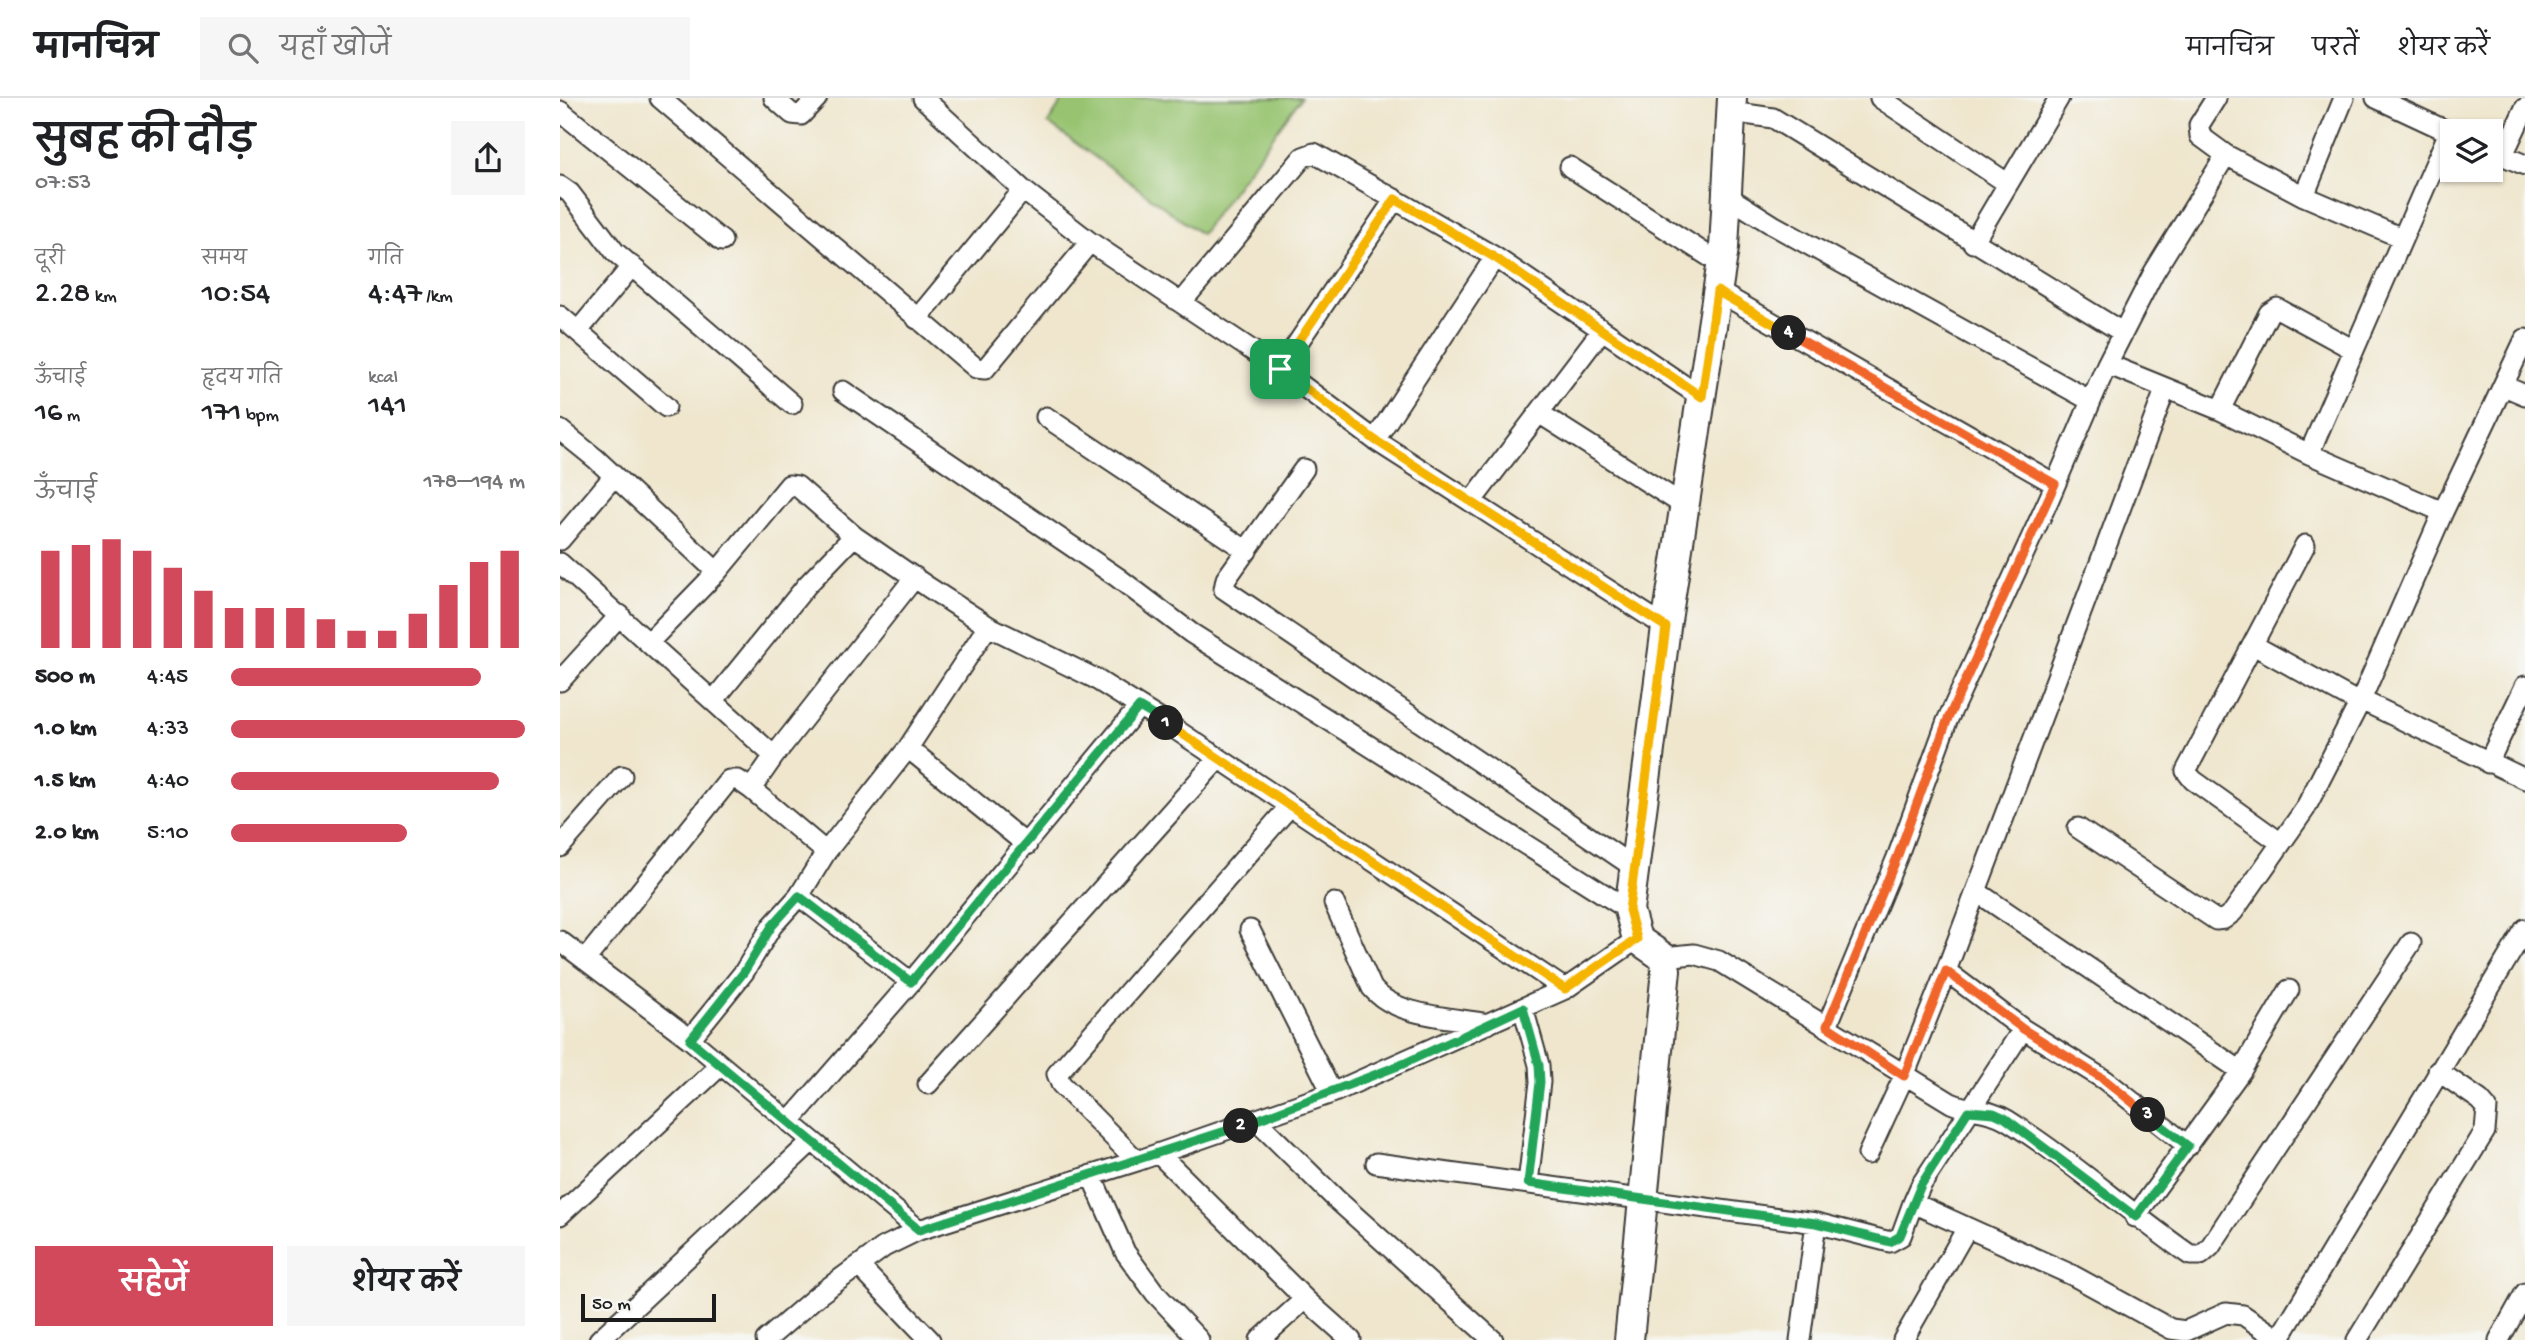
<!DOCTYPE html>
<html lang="hi">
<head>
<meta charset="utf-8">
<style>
  body { margin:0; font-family:"Gochi Hand","Playpen Sans Deva",sans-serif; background:#f6f6f6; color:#202124; height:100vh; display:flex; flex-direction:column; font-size:26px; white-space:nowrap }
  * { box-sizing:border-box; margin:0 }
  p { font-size:23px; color:#757577 }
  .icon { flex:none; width:38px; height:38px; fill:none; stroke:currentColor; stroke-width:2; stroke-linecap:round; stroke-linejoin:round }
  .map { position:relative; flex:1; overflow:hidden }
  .panel { display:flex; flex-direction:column; background:#fff; width:560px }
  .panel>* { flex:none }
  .controls { position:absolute; left:1880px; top:21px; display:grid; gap:14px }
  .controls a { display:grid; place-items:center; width:63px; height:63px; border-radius:0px; background:#fff; box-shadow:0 2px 5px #0004; font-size:35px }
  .scale { position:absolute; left:21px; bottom:18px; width:135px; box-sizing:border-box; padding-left:7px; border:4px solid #1c1c1c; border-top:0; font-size:19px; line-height:24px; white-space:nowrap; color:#1c1c1c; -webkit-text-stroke:5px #f6f6f2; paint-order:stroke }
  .pin { position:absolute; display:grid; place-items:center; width:60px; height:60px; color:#fff; margin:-30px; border-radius:14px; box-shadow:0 4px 10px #0006 }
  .km { position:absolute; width:35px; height:35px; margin:-18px; border-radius:50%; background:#222; color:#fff; font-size:19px; line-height:35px; text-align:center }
  .round { display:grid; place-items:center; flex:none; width:74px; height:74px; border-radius:0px; background:#f6f6f6 }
  .summary { display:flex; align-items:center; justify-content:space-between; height:119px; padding:0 35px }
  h1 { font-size:38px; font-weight:600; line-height:52px }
  .stats { display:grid; grid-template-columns:repeat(3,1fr); gap:10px; height:119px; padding:7px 35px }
  .stats div { display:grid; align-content:center }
  .stats b { font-size:30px; font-weight:600 }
  .stats small { font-size:19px; font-weight:400 }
  .stats p { font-size:19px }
  .chart { height:196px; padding:14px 35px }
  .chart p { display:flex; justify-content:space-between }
  .chart svg { width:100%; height:126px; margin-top:7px; stroke:#d1495b; stroke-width:6 }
  .action { display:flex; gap:14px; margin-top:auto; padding:14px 35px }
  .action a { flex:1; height:80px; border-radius:0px; background:#d1495b; color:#fff; font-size:28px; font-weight:600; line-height:80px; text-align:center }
  .action a+a { background:#f6f6f6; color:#202124 }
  ul { padding:0 35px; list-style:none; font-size:23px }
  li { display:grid; grid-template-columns:112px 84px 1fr; align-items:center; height:52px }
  li i { height:18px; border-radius:9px; background:#d1495b }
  header { display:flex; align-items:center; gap:42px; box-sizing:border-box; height:98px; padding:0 35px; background:#fff; border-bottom:2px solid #e0e0e0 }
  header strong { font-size:33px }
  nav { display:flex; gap:38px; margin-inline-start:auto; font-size:24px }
  .search { width:490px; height:63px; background:#f6f6f6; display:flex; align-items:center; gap:18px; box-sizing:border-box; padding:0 24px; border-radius:0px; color:#757577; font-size:26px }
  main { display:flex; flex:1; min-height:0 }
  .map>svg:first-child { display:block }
  .green { fill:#98c471; stroke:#5a7046; stroke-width:2 }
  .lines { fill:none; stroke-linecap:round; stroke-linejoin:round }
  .street-casing { stroke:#3c3a37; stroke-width:23 }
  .secondary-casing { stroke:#3c3a37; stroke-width:32 }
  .street { stroke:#fff; stroke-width:19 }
  .secondary { stroke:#fff; stroke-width:28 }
  .split-1-casing { stroke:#fff; stroke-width:14 }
  .split-2-casing { stroke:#fff; stroke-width:14 }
  .split-3-casing { stroke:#fff; stroke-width:14 }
  .split-4-casing { stroke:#fff; stroke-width:14 }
  .split-5-casing { stroke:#fff; stroke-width:14 }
  .split-1 { stroke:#f5b400; stroke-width:9 }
  .split-2 { stroke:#22a559; stroke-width:9 }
  .split-3 { stroke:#22a559; stroke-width:9 }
  .split-4 { stroke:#f0652b; stroke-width:9 }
  .split-5 { stroke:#f5b400; stroke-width:9 }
</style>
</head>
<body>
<header>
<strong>मानचित्र</strong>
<div class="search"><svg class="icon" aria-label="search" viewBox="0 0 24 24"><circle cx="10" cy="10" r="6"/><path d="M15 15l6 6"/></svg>यहाँ खोजें</div>
<nav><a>मानचित्र</a><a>परतें</a><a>शेयर करें</a></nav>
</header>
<main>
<section class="panel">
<div class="summary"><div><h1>सुबह की दौड़</h1><p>07:53</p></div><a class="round"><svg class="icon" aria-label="share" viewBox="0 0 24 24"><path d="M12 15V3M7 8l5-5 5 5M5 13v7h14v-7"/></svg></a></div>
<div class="stats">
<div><p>दूरी</p><b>2.28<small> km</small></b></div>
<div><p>समय</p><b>10:54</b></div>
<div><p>गति</p><b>4:47<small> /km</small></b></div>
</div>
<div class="stats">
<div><p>ऊँचाई</p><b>16<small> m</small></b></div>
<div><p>हृदय गति</p><b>171<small> bpm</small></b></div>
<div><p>kcal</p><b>141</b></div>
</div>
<div class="chart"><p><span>ऊँचाई</span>178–194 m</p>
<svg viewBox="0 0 160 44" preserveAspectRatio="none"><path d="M5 44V10M15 44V8M25 44V6M35 44V10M45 44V16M55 44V24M65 44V30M75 44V30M85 44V30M95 44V34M105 44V38M115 44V38M125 44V32M135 44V22M145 44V14M155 44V10"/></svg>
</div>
<ul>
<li><b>500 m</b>4:45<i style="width:85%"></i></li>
<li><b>1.0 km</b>4:33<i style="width:100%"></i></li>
<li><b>1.5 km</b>4:40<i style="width:91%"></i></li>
<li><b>2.0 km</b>5:10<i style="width:60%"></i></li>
</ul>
<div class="action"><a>सहेजें</a><a>शेयर करें</a></div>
</section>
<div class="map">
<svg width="1965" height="1242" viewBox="0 0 1965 1242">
  <rect width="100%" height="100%" fill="#f6f6f2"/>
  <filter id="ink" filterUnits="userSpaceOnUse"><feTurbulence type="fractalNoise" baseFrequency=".0143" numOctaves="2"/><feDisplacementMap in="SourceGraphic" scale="14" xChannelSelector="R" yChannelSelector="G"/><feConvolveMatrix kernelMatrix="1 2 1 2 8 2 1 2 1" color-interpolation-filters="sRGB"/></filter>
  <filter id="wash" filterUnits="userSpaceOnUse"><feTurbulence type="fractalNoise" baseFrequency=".00686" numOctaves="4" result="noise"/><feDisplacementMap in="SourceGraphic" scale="28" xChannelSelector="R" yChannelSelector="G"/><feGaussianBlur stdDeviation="1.57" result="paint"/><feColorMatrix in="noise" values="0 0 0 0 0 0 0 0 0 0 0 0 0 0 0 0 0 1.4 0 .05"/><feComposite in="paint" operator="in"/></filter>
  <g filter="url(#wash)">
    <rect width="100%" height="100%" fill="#efe6cd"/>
    <path class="green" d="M504,0h237l-100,136 -153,-111z"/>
  </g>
  <g filter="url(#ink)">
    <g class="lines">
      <g class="street-casing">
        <path id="street" d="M100,0l316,270 9,1 105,-127
          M214,0l18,16 9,1 16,-17
          M363,0l100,92 67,52 190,127 95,71 291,187
          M1320,0l127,85
          M1656,0l-17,27 1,11 26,19 78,41
          M1784,0l-40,98 98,42
          M1816,0l73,34
          M0,13l162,130
          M1171,14l42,6 349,214
          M1930,52l35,15
          M1943,57l22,-47
          M1010,69l151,97
          M0,88l10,7 45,59 177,152
          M1167,98l46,29 318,176
          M1413,145l86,-145
          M1157,193l338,193
          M621,205l122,-146 11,-4 181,104 206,140
          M0,218l106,91
          M357,221l106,-129
          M18,233l54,-65
          M1794,252l95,-218 3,1
          M1547,266l113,46
          M720,271l115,-170
          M1944,288l21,9
          M283,293l274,186 74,56 438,277
          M979,315l146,93
          M486,319l201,134
          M0,332l36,29 121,113
          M815,342l120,-183
          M1749,356l45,-104 -77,-42 -8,5 -49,97 89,44 134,58
          M744,371l-78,110 -2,10 411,279
          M911,404l131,-172
          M0,442l54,-64
          M0,465l214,193
          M90,543l67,-69 72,-87 8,1 57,50 74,51 60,39 106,52 75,47 396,264
          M1695,548l104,57
          M0,583l60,-66
          M154,602l93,-115 47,-49
          M1801,602l164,79
          M348,650l119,97
          M1928,665l37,-77
          M191,691l23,-33 141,-179
          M1518,730l138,92 8,-1 9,-7 72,-103 56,-109 82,-188 82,-173
          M1721,745l-88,-63 -7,-9 119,-226
          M0,749l62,-71
          M1417,794l264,179
          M239,798l112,86
          M774,805l38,85c24,29 80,29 116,36
          M690,832l82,163
          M0,843l130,98 229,191
          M1103,859l31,-3 25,7 232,142c18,8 39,6 56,17 64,40 121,92 183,135h11l9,-8 201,-304
          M25,862l144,-180h9l13,9 75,63
          M1386,873l77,58 82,51 83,66
          M963,910l16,57 1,17 -12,101
          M1267,928l71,-171 49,-134 102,-222 58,-135 47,-92 72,-117
          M130,941l54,-67 28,-46 27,-30 27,-44 82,-104 80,-122
          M368,986l290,-325
          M696,1022l79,78 158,142
          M229,1024l122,-140 228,-275
          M599,1056l146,145 46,41
          M1308,1056l36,-78 42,-105 219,-581
          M577,1063l-76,-77 -4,-10 232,-267
          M816,1065l440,60 74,19 11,-6 12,-33 159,72 99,54 15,2 40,-18 17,2 37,25
          M531,1077l34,77 30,41 44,47
          M1353,1105l8,-18 102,-156
          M0,1117l161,-150
          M1575,1119l106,-146 48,-81
          M299,1168l71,74
          M1719,1241l246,-410
          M39,1242l213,-199
          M206,1242l51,-44 67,-49 35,-17 218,-69 195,-68 233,-104 72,-50
          M700,1242l45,-41
          M1240,1242l16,-117
          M1343,1242l64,-112
          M1797,1242l128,-209 2,-23 -7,-8 -42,-29
          M1939,1242l26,-47"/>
      </g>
      <g class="secondary-casing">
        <path id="secondary" d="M1069,1242l37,-370 -3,-13 -26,-18 -8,-29 37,-283 58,-379 8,-150"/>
      </g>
      <use href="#street" class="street"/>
      <use href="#secondary" class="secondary"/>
    </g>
  </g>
  <g class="lines" filter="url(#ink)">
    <g class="split-1-casing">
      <path id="split-1" d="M606,625l399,266 72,-50 -8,-29 37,-283 -291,-187 -95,-71"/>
    </g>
    <g class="split-2-casing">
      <path id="split-2" d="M606,625l-27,-16 -228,275 -112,-86 -27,30 -28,46 -54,68 229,190 322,-104"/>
    </g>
    <g class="split-3-casing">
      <path id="split-3" d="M681,1028l162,-62 120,-56 16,57 1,17 -12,101 288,40 74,19 10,-6 21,-51 47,-74 26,2 11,5 131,99 52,-71 -40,-31"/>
    </g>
    <g class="split-4-casing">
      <path id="split-4" d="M1229,235l266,151 -108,237 -49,134 -71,171 77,50 42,-105 77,58 82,51 43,35"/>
    </g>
    <g class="split-5-casing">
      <path id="split-5" d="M720,271l115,-170 99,58 208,140 15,-106 72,42"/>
    </g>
    <use href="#split-1" class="split-1"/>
    <use href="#split-2" class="split-2"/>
    <use href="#split-3" class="split-3"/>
    <use href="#split-4" class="split-4"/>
    <use href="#split-5" class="split-5"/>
  </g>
</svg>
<div class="controls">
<a><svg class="icon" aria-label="layers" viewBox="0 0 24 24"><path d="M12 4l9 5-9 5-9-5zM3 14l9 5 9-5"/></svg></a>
</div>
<div class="scale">50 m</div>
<div class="pin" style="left:720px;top:271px;background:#1e9e55"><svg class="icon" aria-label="arrive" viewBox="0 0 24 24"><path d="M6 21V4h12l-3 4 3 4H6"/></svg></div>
<b class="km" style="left:606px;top:625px">1</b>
<b class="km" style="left:681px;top:1028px">2</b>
<b class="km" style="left:1588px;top:1017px">3</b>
<b class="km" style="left:1229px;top:235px">4</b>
</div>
</main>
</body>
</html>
